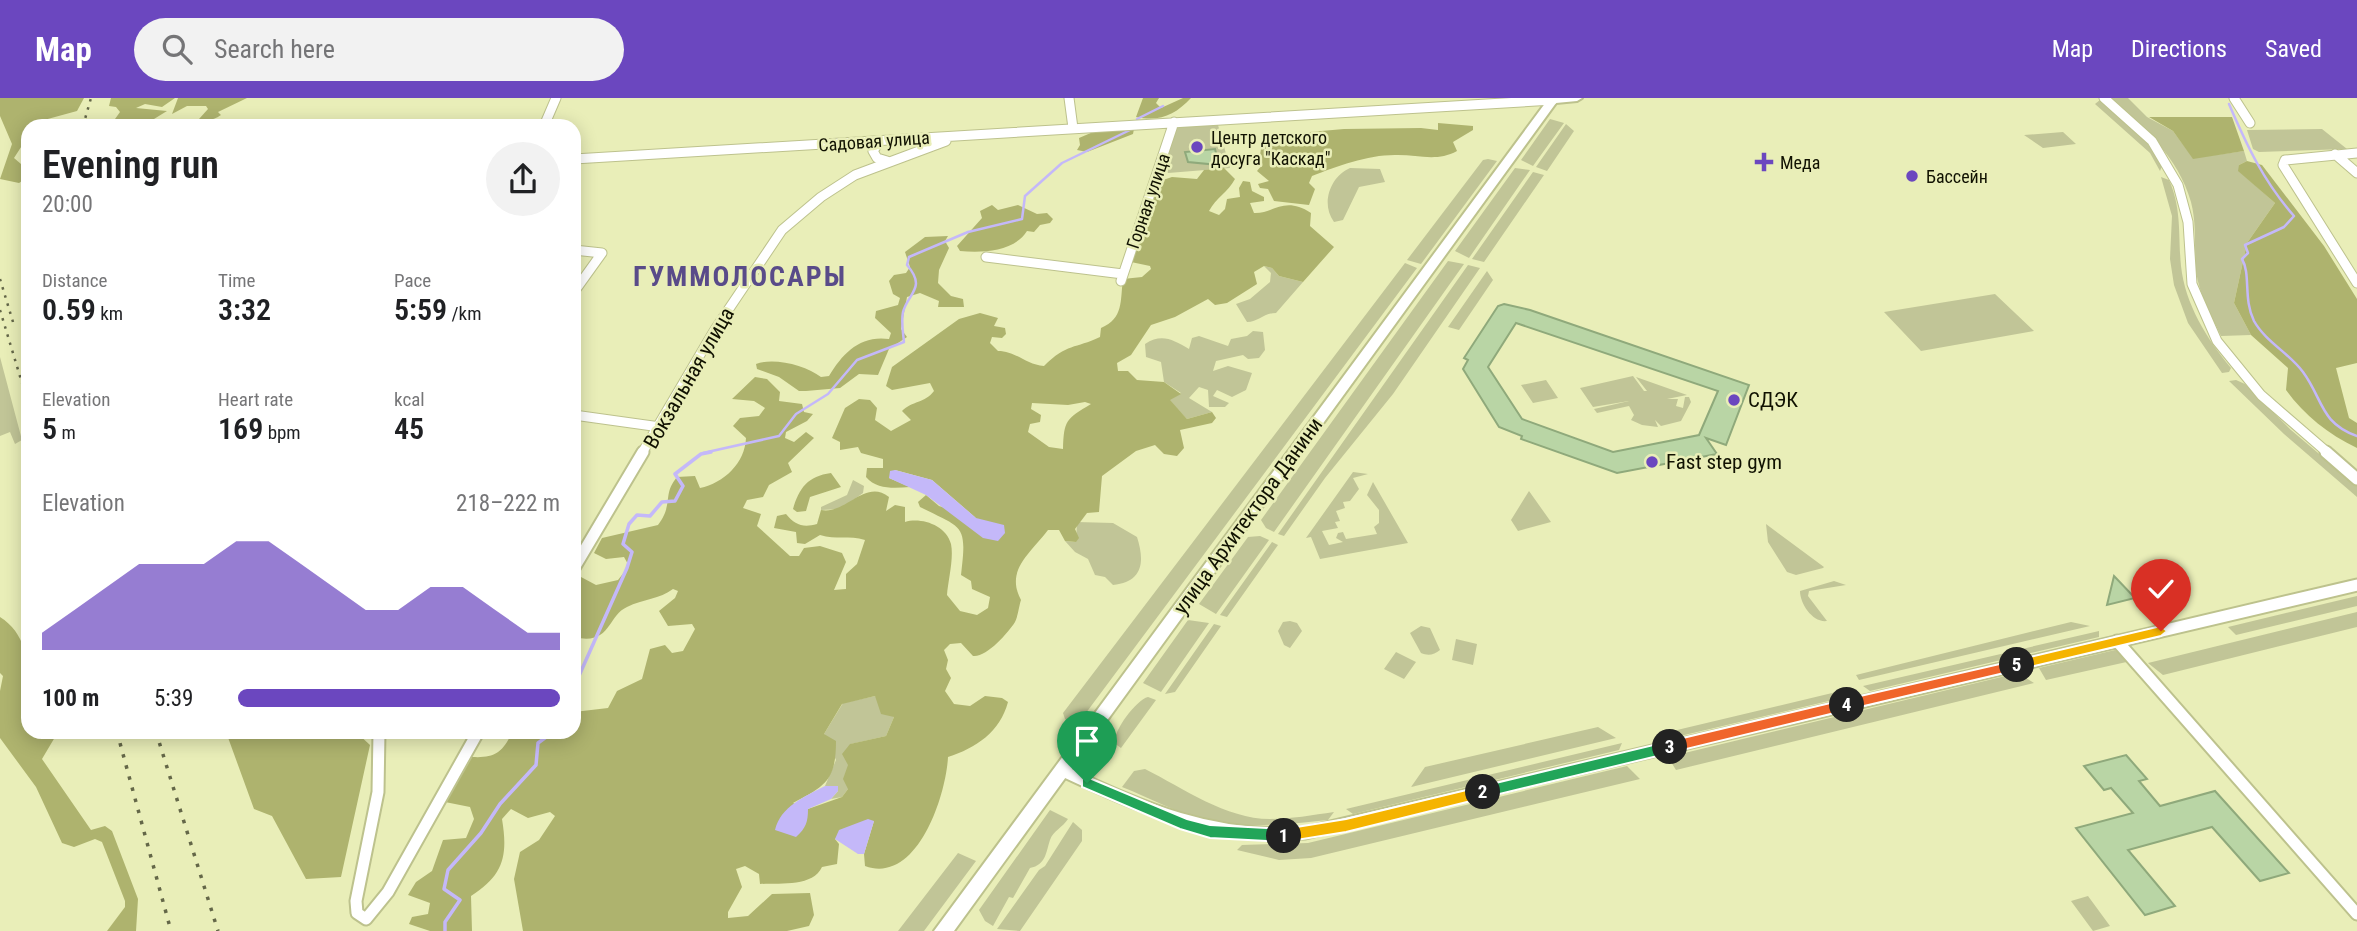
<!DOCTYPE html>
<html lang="en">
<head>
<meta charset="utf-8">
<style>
  body { margin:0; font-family:"Roboto Condensed",sans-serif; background:#f2f2f2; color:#202124; height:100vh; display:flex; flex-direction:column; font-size:26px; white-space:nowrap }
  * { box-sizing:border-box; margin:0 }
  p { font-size:23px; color:#757577 }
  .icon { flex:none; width:38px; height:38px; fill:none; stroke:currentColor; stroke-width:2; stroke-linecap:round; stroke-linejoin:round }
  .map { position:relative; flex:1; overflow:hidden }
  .side { position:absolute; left:21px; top:21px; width:560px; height:620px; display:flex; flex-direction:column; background:#fff; border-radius:21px; box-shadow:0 4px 18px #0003 }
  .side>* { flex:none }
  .pin { position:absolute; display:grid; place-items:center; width:60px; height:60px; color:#fff; margin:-72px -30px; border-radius:50% 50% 50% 0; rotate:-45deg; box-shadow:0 0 7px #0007 }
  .pin .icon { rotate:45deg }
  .km { position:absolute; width:35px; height:35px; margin:-18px; border-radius:50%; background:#222; color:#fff; font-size:19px; line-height:35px; text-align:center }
  .round { display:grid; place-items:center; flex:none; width:74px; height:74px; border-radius:37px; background:#f2f2f2 }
  .head { display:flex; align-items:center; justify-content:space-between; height:119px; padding:0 21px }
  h1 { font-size:38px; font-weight:600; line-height:52px }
  .figures { display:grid; grid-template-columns:repeat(3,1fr); gap:10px; height:119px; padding:7px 21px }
  .figures div { display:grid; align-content:center }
  .figures b { font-size:30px; font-weight:600 }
  .figures small { font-size:19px; font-weight:400 }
  .figures p { font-size:19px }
  .chart { height:196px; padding:14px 21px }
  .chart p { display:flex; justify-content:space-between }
  .chart svg { width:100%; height:126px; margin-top:7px; fill:#6b47bf; opacity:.7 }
  ul { padding:0 21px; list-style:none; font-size:23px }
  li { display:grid; grid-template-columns:112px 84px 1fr; align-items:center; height:52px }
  li i { height:18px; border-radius:9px; background:#6b47bf }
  header { display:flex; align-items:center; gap:42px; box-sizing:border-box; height:98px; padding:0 35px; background:#6b47bf; color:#fff }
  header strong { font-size:33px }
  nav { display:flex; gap:38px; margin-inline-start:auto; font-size:24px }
  .search { width:490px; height:63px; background:#f2f2f2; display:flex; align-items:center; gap:18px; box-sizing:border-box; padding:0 24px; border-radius:38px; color:#757577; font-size:26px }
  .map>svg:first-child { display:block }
  .green { fill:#c1c597 }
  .forest { fill:#aeb36e; fill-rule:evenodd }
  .water { fill:#c4b8f9 }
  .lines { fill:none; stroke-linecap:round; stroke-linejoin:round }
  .stream-far1 { stroke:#c4b8f9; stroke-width:2.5 }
  .stream { stroke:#c4b8f9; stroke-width:3.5 }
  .building { fill:#b9d5a5; stroke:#8fa97b; stroke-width:2; fill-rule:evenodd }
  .minor-far1-casing { stroke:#bdc28d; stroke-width:11 }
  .minor-casing { stroke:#bdc28d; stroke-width:15 }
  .tertiary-casing { stroke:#bdc28d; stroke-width:4 }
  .minor-far1 { stroke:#fff; stroke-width:9 }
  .minor { stroke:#fff; stroke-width:11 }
  .tertiary { fill:#fff; fill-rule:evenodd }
  .rail-far1 { stroke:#646748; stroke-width:2.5; stroke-dasharray:2.5 6; stroke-linecap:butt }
  .rail { stroke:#646748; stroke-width:3.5; stroke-dasharray:3.5 8; stroke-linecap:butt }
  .split-1 { fill:#22a559; stroke:#fff; stroke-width:2 }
  .split-2 { fill:#f5b400; stroke:#fff; stroke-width:2 }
  .split-3 { fill:#22a559; stroke:#fff; stroke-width:2 }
  .split-4 { fill:#f0652b; stroke:#fff; stroke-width:2 }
  .split-5 { fill:#f0652b; stroke:#fff; stroke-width:2 }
  .split-6 { fill:#f5b400; stroke:#fff; stroke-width:2 }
  .poi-dot { fill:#6b47bf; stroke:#e9eeb8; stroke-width:2.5 }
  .labels { text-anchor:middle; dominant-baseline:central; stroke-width:5; stroke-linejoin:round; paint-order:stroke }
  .far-poi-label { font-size:18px; fill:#101101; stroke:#e9eeb8; text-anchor:start }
  .far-street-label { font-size:18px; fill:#101101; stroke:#e9eeb8 }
  .street-label { font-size:21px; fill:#101101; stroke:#e9eeb8 }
  .poi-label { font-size:21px; fill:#101101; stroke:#e9eeb8; text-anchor:start }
  .district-label { font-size:28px; font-weight:bold; letter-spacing:2px; fill:#594b89; stroke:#e9eeb8 }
</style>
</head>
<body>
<header>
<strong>Map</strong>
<div class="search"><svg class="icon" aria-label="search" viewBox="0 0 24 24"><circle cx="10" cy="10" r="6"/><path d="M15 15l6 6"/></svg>Search here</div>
<nav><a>Map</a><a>Directions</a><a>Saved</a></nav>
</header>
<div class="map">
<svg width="2357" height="833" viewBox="0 0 2357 833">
  <rect width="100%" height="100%" fill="#e9eeb8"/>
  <path class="green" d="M2110,0h18l19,19 26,14 20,27 51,-7 3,10 -8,4v6l36,32 -28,40 -13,60 17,32 -30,1c-10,-21 -22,-42 -25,-65 -2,-23 1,-46 -5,-69 -13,-46 -47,-74 -81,-104z
    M2100,2l46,41 16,25 -2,5 -10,-18 -55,-49z
    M1550,21l14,4 -31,43 -12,-6z
    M1566,26l8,7 -27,40 -11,-4z
    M1218,27l12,43 -62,5 -4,-6 12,-40z
    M2322,31l25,20 -88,3 -6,-3 -6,-19z
    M2063,34l13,12 -33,4 -19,-13z
    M1488,61l9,2 -76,103 -14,-4 76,-100z
    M1350,70l30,1 5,13 -26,5 -16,33 -9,2c-14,-19 -3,-46 16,-54z
    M1515,70l15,2 -61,88 -14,-7z
    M1533,74l11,3 -60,87 -12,-3z
    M2161,79l8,3c13,29 9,55 12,86 4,38 26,73 50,102l-2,4 -7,1 -34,-50 -14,-38 -4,-26 2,-43z
    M1448,163l16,3 -190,268 -8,-4 -5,-8z
    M1405,165l12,5 -340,457 -12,-6 -2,-6z
    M1468,167l12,3 -87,126 -68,84 -41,58 -6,-2z
    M1264,168l8,2 7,8 24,6 -27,31c-13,0 -17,9 -29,9l-11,-18 14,-5 20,-17 1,-9z
    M1487,173l6,9 -34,50 -11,-3z
    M1995,196l39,37 -113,20 -37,-39z
    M1253,233l10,1 2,18 -6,8 -11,1 -5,-4 -27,6 -3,10 15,-5 24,7 -6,17 -14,7 -15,-7 -4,6 16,7 -4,4h-16l-1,-17 -9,-3 -10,11 23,14 -25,7 -18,-19 12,-7 -17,-11 -3,-20 -15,-5 -1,-13c17,-11 28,-4 44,5l3,-11 7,-2 29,10 3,-7 16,-3z
    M0,259l22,83 -7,4 -5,-12 -10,4z
    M1633,278l11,15h3l-11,-14 51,18 -20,4h11l-2,7 7,2 2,-11h4l2,5 -10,19 -20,5 -6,-6 3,7 -16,-2 -11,-5 3,-5 -5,-9 -32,7 -3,-4 35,-8 -36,6 -13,-19z
    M1546,282l12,18 -25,5 -12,-18z
    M2236,282l9,4 46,46 66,56v11l-73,-63 -55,-53z
    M1353,374l15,2 -15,4 6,11 -9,12 -7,1 2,6 -9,3 4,10 -5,1 3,6 -16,3 7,14 14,-3 -7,-4 2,-5 5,-1 3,7 31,-5 -3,-7 5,-4v-13l-12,-15 6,-13 35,61 -88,16 -9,-22 -5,1z
    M853,382l11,6 -1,7 -22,16 -20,1v-3l26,-12z
    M1529,393l22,31 -33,9 -7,-11z
    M1077,424l36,1 24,14c8,25 6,45 -24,48l-8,-8 -10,-2 -7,-16 -13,-7 -10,-11 11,1z
    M1766,426l58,43 -1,1 -27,7 -9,-3 -19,-30z
    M1260,438l9,4 -53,74 -17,-10 49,-67z
    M1272,444l6,3 -51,72 -7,-2z
    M1834,483l12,4 -37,6 -1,5 19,25c-14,2 -27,-17 -27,-30z
    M2357,498v10l-121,29 -8,-8z
    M2357,514v15l-194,48 -15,-12z
    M1188,522l21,3 -48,69 -18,-9z
    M1290,523l7,2 5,8 -12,17 -6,-3 -6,-14 5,-9z
    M2071,524l19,4 -231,54 -3,-5z
    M1214,526l7,2 -46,66 -10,2z
    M1421,528l9,2 10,22c-6,5 -12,6 -19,3l-11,-20z
    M2099,533v6l-229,54 -7,-5z
    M1456,541l21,5 -4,21 -21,-5z
    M2115,552l16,11 -85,19 -7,-12z
    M1396,554l20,10 -12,17 -20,-10z
    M2018,575l16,10 -358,87 -8,-13z
    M1853,590l1,7 -195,46 -3,-6z
    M875,598l19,21 -8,19 -35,8 -3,45 -6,8 -11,2 7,-8v-5h-13l11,-26 -12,-26 19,-31z
    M1148,599l8,3 -35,48 -7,-5c0,-13 22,-43 34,-46z
    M1598,629l18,11 -205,49 14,-20z
    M1622,645l-3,7 -266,64 -7,-5z
    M1627,668l13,13 -329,79 -32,2 -42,-10 5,-5 66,-2z
    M1145,671c38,19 81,50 125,50 21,0 43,-4 64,-7l-6,8c-40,4 -80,9 -120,1 -29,-7 -58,-23 -86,-34l12,-16z
    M1050,712l18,9c-5,8 -15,12 -18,21 -4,12 -4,25 -20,28l-17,30 -4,-1 -16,29 -8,-5 -6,-11z
    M1073,724l9,8v11l-62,90 -23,-2 42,-59 6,-4z
    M958,755l18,8 -52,70h-26z
    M2088,798l22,30 -17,5 -22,-30z"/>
  <path class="forest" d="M0,0h84l-7,13 -33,9 -6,6h-10v18h-5l-9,14 14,12v7l-9,6 -19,-4 12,-35 -12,-28z
    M111,0h64l-13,9 -17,-3 -9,4 31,3 -13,8h-23l-6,7h-15l10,-14 -4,-5 -7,-1z
    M178,0h69l-29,14 3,3c-7,5 -13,6 -22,4l9,-10 -2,-3h-19l-15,8z
    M1143,0h16l-3,5 5,5 22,-10h8c-16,17 -31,24 -55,19z
    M2149,19h83l12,34 -51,8 -20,-28z
    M1438,25l35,3v4l-20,12 4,9c-20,11 -38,4 -59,4 -28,-1 -61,11 -86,21l-3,7 6,6 -6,16 -35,-4 -6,-12 -8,-1 -2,-4 11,-3 -12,-10 5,-6 -19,-5 1,-4 16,-1 3,-19 81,-7 77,-1 17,2z
    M1134,31l-1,5 -46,18 -10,-2 3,-5 -1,-7 14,-6z
    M2247,63l15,4 62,81 33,53v64l-21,5 13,50 8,5v25c-29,-14 -52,-32 -71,-58l2,-22 -37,-33 -17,-32 13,-60 28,-40 -37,-32 1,-6z
    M1224,70l11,11c-7,13 -19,19 -26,32l10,4 6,-6 2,-10 13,-2 -1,-9 4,-7 7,1 2,9 12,6v4l-14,2 4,10c19,1 30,-18 57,0l-1,13 24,21 -31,35 -24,-6 -7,-8 -8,-2 -10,6 3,12 -30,19 -12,2 -7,-6 -33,18 -24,8 -20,30 -14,8 1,8h10l9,9 27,2 17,12 -11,6 17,19 25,-7 4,6 -4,5 -32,7 4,18 -7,8 -13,-2 -9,-9 -19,6 -34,25 -3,36 -12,1 -12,16 4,9 -3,4 -11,-1 -6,-11h-11c-18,24 -43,40 -27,70 -2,6 -3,16 -6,22 -7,11 -29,36 -42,34l-12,-13 -11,1 -6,6 4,10 -2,9 5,9 -6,13 9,13 16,2 15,-10 17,2 6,4c-8,30 -32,46 -60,55 -2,39 -31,128 -83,109l-1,-12 10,-33 -39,18 4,5 -2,20 -15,3c-9,20 -42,16 -62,17l-1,-10 -14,-8 -9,3 6,18 -14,25v6l20,-2 24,-22 38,-1 4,22 -5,11 -22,5h-264l-9,-52 6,-27 19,-12 16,-24 -5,-4 -22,6 -17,-9 -9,10c6,36 2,56 -31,77l1,35h-42l-21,-7 3,-7 16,-3 2,-11 -22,-8 8,-13 16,-11 11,-31 23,-2 8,-19 -4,-12 -25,-5 27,-45c22,1 29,-3 39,-22l-2,-3h65v-20l34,-4 9,-17 25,-12 8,-30 15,-4 7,8 11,-2 12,-22 -3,-5 -24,2 -9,-15 16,-13 3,-7 -5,-2c-13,10 -30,10 -46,18 -20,9 -16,39 -53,30v-59l7,-1 15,8 22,-5 11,-14 -5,-9 -18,2 -12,-6 8,-15 56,-13c16,-21 4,-30 19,-48l18,-1 5,12c24,-5 45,-25 46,-50l-13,-12 7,-8 19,-2 6,-8 -11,-7 -22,-2 23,-22 12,2 13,13 -1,9 23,3 2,8 9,2 -6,7 -21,11 -1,6 9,4 12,-10 8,6 -26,25 4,9 -23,13 -6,12 -16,3 -4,8 18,6 -4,12 33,30h9l5,-8 16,-2 22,7 4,9 -12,28 12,-1v-15l11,-10 8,-24c-16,-5 -29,0 -45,-5l-15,9 -8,-1 -1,-11 -22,-4 3,-12 9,-2c9,11 17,14 31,10l4,-14c25,5 44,-32 68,-13l-3,14 9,-6 10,2v15c16,-5 41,3 46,22 3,14 -3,37 -4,51l13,16 17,4 11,-7 2,-11 -18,-8 -1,-8 -10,-6c6,-51 3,-46 -41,-68l-2,-5 8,-7 13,11 37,12 -44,-38 -37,-10 -6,8 21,9c-15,1 -33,3 -44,-10l1,-9h16v-9l-22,-6 -3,-6 -18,3v-8l-8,-4 13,-30 14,-9 11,1 7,8 -2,12 16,11 20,-11 -9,-9c10,-10 23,-8 32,-20l-4,-8 -38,7 -6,-4 6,-19 67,-48 21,-6 18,5 -4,8 11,2 1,6 -4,4 -10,-1 -2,6 8,8c18,0 28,14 46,15 23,-23 31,-17 56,-29l1,-9c23,-10 19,-27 22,-49l19,-2 9,-8 -1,-3 -19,-4 29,-81 12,-4 25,2 7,-9zM1085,304l6,2c-25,15 -27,16 -28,45l-14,-2 -21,-15 2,-8 10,-2 1,-7 -10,-6 1,-6 36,2zM875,598l6,18 13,3 -8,19 -36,8 -8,10 6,11 -5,14 5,10 -6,8 -34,12 -15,-6c32,-17 43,-22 43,-62l-12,-7 18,-30z
    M992,107l6,5 20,-5 19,9 10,-1 6,6 -3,4 -10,2 -6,7 -7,-1c-13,21 -45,22 -67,20l-3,-5 25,-28 -2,-7z
    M948,138l-3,5 4,7 -10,22 -1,13 13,13 12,3 1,8h-26l1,-6 -19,-8 -13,4 -6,32 6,8 -18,12 -11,26 -19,-1 -19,14 -34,3h-7l-20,-14 -22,-8 -1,-5c17,-7 50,1 65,13l8,-1c14,-23 31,-41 60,-37l2,-6 -16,-15 1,-7 22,-6 2,-7 -7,-4 -4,-13 5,-6 12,-2 4,-6 -5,-15 20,-15z
    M831,375l10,14 -31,10 -4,14 -9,1 -4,-3c6,-21 15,-33 38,-36z
    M0,519c38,24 28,76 28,115h30l-16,27 49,71 14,-4 7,5 26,68 -2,32h-29l18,-24v-6l-23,-59 -7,-3 -21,8 -12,-4 -26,-56 -36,-49v-47l3,-15 -3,-3z
    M226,634h130l14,13 -29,132 -35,2 -34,-63 -18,-7z"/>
  <path class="water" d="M895,372l37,10 44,38 28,7 1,8 -7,8 -15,-3 -57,-43 -37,-17 1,-7z
    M825,688h13v5l-7,8 -23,10c0,13 -2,19 -12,28l-21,-7c6,-24 29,-33 50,-44z
    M868,721l6,2 -10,33h-6l-23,-15 4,-9z"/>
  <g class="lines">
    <path class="stream-far1" d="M2229,6c18,42 35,78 65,112l-10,11 -39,18 3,8 -6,6c9,15 1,40 12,62 11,20 36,33 49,51 20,27 17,51 54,64
      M1137,21l26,-13
      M703,355l76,-17 17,-22 32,-20 29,-34 47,-18c-1,-10 -3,-20 -1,-30 5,-19 24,-24 4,-47l2,-8 59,-25 54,-13 3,-23 37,-33 70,-34"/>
    <path class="stream" d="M574,589l53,-119 5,-16 -9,-8 6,-20 8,-9 13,1 12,-14 13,-1 8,-15 -8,-12 26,-20 10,-2
      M445,833v-9l15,-22 -16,-11 4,-19 33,-37 19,-29 36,-39 2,-22 15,-11"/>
  </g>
  <path class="building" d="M1215,51l4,16 -31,-3 -3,-10z
    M1504,206l26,6 219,75 -23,60 -20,-7 11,16 -100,19 -96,-34 1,-3 -23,-9 -36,-58 5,-9 -4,-2 34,-52zM1516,225l202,68 -19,44 -86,17 -91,-33 -34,-52z
    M2114,478l21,22 -28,7z
    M2126,657l21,24 -8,2 21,25 55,-15 74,82 -29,8 -48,-54 -84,23 47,56 -30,9 -69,-87 57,-15 -22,-25 -7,2 -20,-24z"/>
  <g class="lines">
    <g class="minor-far1-casing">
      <path id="minor-far1" d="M1069,0l4,30
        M2104,0l48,43 26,44 10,37 4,62 25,57 44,54 67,58
        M2234,0l16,25
        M544,28l12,-28
        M880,43l-7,10 4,7 10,3
        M2357,55l-72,7 -2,5 74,118
        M2335,56l22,19
        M574,61l979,-59
        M574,152l28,3 -28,39
        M986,159l137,17
        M1121,183l53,-159
        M574,317l86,12
        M642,355l72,-122 68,-101 39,-33 34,-22 91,-34"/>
    </g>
    <g class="minor-casing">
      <path id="minor" d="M2326,354l31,27
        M574,470l69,-116
        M2117,543l240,273
        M379,634l-1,60 -22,109 1,12 9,6 22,-27 90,-160
        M1061,672c83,39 151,69 244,63l1052,-248"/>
    </g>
    <g class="tertiary-casing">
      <path id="tertiary" d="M1549,0h33l-5,3 -21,2 -602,828h-20z"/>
    </g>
    <use href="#minor-far1" class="minor-far1"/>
    <use href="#minor" class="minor"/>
    <use href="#tertiary" class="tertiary"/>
    <path class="rail-far1" d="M83,28l8,-28
      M0,181l13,43
      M0,212l28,93"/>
    <path class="rail" d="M117,634l54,199
      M156,634l62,199"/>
  </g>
  <path class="split-1" d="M1087,679l100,42 23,6 74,4 7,7 -7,6 -74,-4 -30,-9 -98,-42v-9z"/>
  <path class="split-2" d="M1483,688l7,6 -7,6 -137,34 -62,10 -7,-6 7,-7 62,-10z"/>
  <path class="split-3" d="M1670,643l7,6 -7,6 -187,45 -7,-6 7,-6z"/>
  <path class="split-4" d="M1847,601l7,6 -7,5 -177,43 -7,-6 7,-6z"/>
  <path class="split-5" d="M2017,562l6,5 -6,5 -170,40 -6,-5 6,-6z"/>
  <path class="split-6" d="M2161,528l6,5 -6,5 -144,34 -7,-5 7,-5z"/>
  <g class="poi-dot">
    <circle cx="1197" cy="49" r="7"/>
    <path d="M1760.5 53.5h7v7h7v7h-7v7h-7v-7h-7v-7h7z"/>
    <circle cx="1912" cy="78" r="7"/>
    <circle cx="1734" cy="302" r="7"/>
    <circle cx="1652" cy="364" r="7"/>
  </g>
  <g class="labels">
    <g class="far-poi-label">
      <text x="1211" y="39">Центр детского<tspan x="1211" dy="21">досуга "Каскад"</tspan></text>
      <text x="1780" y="64">Меда</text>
      <text x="1926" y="78">Бассейн</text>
    </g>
    <g class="far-street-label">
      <text transform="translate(874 43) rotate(-4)">Садовая улица</text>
      <text transform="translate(1148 103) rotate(-71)">Горная улица</text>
    </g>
    <g class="street-label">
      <text transform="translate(689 280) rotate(-60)">Вокзальная улица</text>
      <text transform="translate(1248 418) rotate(-54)">улица Архитектора Данини</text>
    </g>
    <g class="poi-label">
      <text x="1748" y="302">СДЭК</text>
      <text x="1666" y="364">Fast step gym</text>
    </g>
    <g class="district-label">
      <text x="740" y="178">ГУММОЛОСАРЫ</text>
    </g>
  </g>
</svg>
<div class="pin" style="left:1087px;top:685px;background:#1e9e55"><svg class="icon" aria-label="arrive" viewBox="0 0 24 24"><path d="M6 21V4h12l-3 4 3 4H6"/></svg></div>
<div class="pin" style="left:2161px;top:533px;background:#d93025"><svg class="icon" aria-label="check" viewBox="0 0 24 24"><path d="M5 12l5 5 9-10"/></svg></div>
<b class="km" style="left:1284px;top:738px">1</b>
<b class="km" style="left:1483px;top:694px">2</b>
<b class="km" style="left:1670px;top:649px">3</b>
<b class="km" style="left:1847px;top:607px">4</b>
<b class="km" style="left:2017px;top:567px">5</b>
<section class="side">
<div class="head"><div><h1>Evening run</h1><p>20:00</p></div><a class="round"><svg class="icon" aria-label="share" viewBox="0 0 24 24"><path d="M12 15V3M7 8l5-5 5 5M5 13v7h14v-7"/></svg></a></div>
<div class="figures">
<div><p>Distance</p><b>0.59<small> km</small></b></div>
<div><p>Time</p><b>3:32</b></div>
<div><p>Pace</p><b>5:59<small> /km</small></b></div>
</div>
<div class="figures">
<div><p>Elevation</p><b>5<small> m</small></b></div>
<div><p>Heart rate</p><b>169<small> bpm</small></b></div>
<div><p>kcal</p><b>45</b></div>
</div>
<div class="chart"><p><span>Elevation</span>218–222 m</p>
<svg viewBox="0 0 160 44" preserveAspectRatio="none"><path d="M0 44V38L10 30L20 22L30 14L40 14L50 14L60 6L70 6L80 14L90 22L100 30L110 30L120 22L130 22L140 30L150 38L160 38V44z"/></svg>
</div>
<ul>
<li><b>100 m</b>5:39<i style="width:100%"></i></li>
</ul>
</section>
</div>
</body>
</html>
